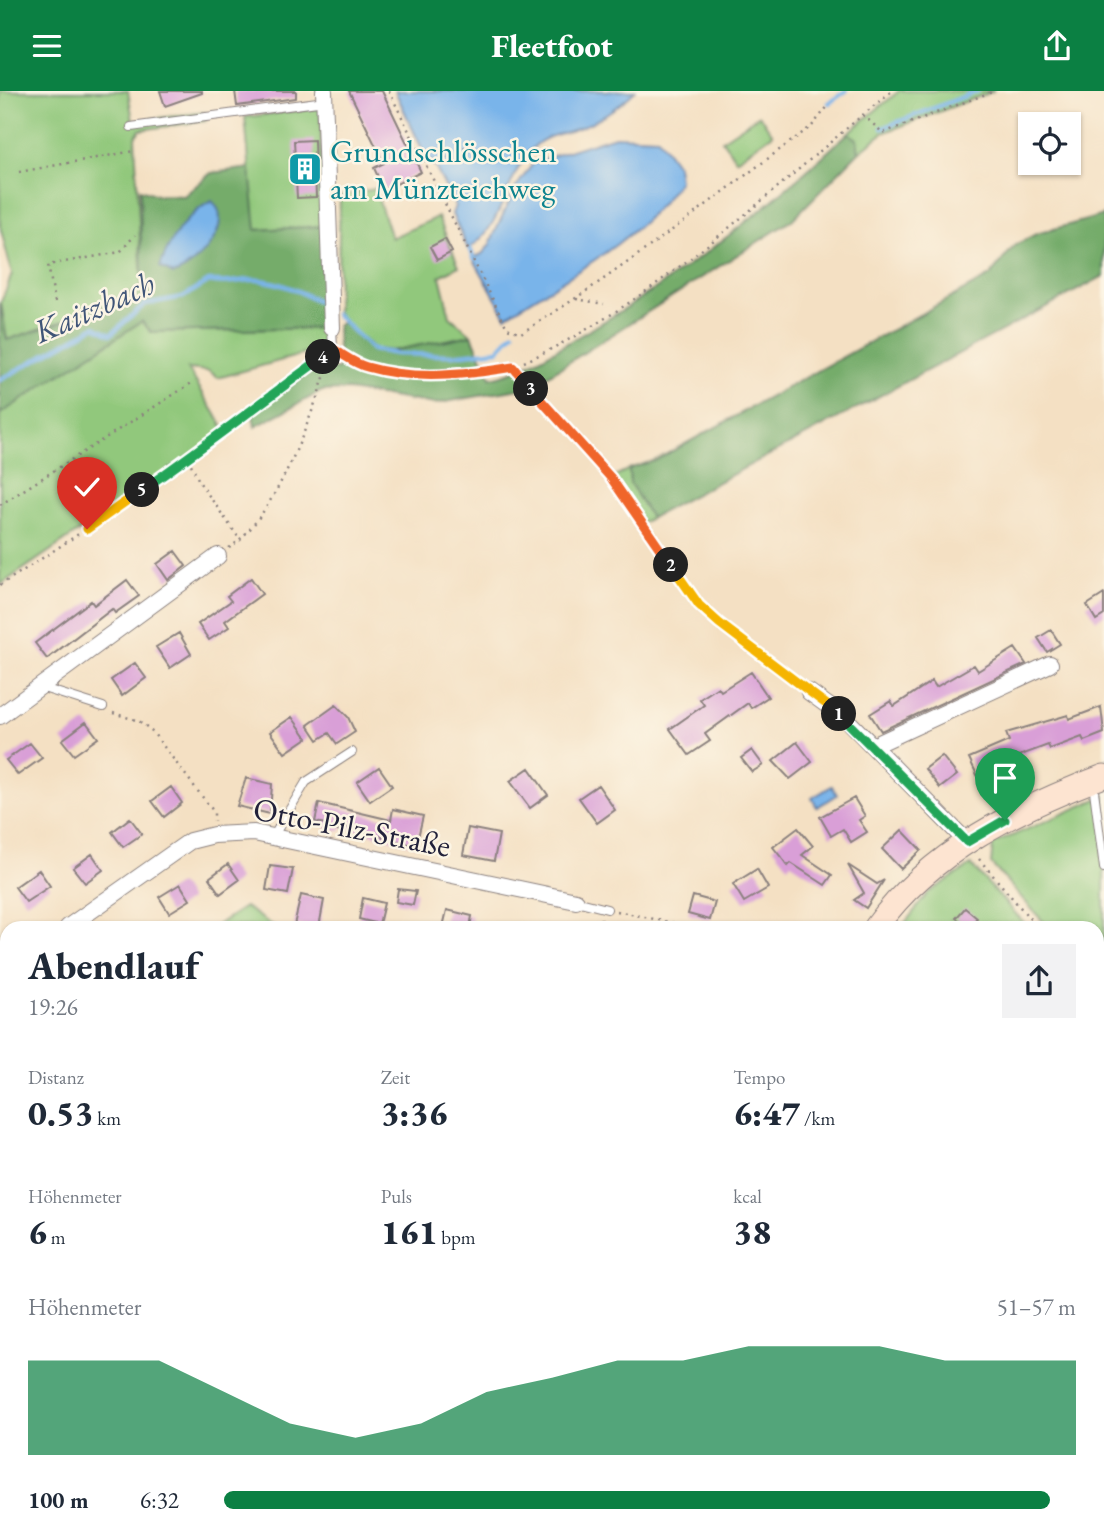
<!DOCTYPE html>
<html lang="de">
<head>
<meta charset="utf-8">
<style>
  body { margin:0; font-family:"EB Garamond",serif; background:#f2f2f3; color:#1f2937; height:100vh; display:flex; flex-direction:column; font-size:26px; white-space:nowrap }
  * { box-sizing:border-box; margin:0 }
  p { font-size:23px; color:#747a83 }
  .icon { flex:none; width:38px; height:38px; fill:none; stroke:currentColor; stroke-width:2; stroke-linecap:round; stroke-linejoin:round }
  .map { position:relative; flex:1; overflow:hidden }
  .sheet { position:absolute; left:0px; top:830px; width:1104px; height:620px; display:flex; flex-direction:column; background:#fff; border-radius:21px 21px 0 0; box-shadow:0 2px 5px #0004 }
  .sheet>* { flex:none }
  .fabs { position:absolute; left:1018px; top:21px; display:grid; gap:14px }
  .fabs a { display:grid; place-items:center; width:63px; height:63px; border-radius:0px; background:#fff; box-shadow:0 2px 5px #0004; font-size:35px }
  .pin { position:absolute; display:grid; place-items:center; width:60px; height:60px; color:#fff; margin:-72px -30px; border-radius:50% 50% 50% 0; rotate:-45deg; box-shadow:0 0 7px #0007 }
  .pin .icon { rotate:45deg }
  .km { position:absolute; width:35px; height:35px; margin:-18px; border-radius:50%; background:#222; color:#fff; font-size:19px; line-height:35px; text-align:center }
  .round { display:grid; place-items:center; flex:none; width:74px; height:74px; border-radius:0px; background:#f2f2f3 }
  .overview { display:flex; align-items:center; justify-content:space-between; height:119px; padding:0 28px }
  h1 { font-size:38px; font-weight:800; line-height:52px }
  .figures { display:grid; grid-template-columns:repeat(3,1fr); gap:10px; height:119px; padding:7px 28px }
  .figures div { display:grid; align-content:center }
  .figures b { font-size:35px; font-weight:800 }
  .figures small { font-size:19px; font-weight:400 }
  .figures p { font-size:19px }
  .chart { height:196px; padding:14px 28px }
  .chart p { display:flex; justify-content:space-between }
  .chart svg { width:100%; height:126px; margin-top:7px; fill:#0b8043; opacity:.7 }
  ul { padding:0 28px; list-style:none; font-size:23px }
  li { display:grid; grid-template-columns:112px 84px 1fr; align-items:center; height:52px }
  li i { height:18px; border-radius:9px; background:#0b8043 }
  header { display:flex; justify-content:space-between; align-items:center; height:91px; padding:0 28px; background:#0b8043; color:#fff; font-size:32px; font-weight:800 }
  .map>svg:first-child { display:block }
  .built { fill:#f6cfd9 }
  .industrial { fill:#d1bdcb }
  .green { fill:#91c87b; stroke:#5a755b; stroke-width:2 }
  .forest { fill:#74ac6b; stroke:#4b6753; stroke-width:2 }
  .water { fill:#79b4ea; stroke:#4e6b92; stroke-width:2 }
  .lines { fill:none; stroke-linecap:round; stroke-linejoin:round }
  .stream { stroke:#79b4ea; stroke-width:4.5 }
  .building { fill:#d99fd7 }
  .lane-casing { stroke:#8b817f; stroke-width:10 }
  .street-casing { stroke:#8b817f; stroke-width:18 }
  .secondary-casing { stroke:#8b817f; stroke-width:25 }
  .path { stroke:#8b817f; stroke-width:2.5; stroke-dasharray:2 5; stroke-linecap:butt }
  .lane { stroke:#fff; stroke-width:8 }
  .street { stroke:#fff; stroke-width:16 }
  .secondary { stroke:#fde4d1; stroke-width:23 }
  .split-1-casing { stroke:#fff; stroke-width:14 }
  .split-2-casing { stroke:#fff; stroke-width:14 }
  .split-3-casing { stroke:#fff; stroke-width:14 }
  .split-4-casing { stroke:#fff; stroke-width:14 }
  .split-5-casing { stroke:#fff; stroke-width:14 }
  .split-6-casing { stroke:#fff; stroke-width:14 }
  .split-1 { stroke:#22a559; stroke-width:9 }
  .split-2 { stroke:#f5b400; stroke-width:9 }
  .split-3 { stroke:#f0652b; stroke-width:9 }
  .split-4 { stroke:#f0652b; stroke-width:9 }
  .split-5 { stroke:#22a559; stroke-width:9 }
  .split-6 { stroke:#f5b400; stroke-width:9 }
  .labels { text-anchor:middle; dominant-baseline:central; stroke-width:5; stroke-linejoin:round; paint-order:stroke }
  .culture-label { font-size:32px; fill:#0d838f; stroke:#fcf5e5; text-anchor:start }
  .street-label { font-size:32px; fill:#22223b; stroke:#fcf5e5 }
  .water-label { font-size:33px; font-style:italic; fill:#405578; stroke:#fcf5e5 }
</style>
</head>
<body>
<header><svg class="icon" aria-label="menu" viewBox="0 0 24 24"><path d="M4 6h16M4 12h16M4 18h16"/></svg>Fleetfoot<svg class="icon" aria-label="share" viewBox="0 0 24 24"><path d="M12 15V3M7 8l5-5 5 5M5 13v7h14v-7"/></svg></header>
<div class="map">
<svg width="1104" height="1449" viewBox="0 0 1104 1449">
  <rect width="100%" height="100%" fill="#fcf5e5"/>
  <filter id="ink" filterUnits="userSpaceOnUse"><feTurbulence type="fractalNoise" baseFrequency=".0143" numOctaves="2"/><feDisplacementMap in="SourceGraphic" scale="14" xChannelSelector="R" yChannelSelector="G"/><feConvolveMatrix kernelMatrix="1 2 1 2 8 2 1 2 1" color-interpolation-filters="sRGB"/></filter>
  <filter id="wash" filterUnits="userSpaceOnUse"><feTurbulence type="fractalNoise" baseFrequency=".00686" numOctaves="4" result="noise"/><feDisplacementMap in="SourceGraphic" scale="28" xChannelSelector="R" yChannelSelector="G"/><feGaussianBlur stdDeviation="1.57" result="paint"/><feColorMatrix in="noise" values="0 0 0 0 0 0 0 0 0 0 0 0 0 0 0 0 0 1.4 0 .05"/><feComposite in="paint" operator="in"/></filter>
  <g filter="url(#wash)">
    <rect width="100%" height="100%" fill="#f4e0c3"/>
    <path class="built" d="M757,1442h244l-3,7h-244z"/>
    <path class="industrial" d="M581,1442h176l-3,7h-176z"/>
    <path class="green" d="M0,0h128l5,30 72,-9 1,9 -66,9 -5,7 7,150 -48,24 -87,29 -6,-38 11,-28 -12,-48z
      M899,0h95l-111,42 -24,19 -2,-13 -9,-6z
      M320,17l4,118 -69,4 -10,-113z
      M759,24l14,19 -37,26 -14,-20z
      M375,98l16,49 47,-21 21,49 -19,10 10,41 22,18 -81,16 -17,-2 -31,-27 -6,-10 3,-116z
      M142,230l9,11 175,-4v20l-108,30 -9,-7 -21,-2 38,62 -226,154v-171z
      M629,378l1,14 21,35 -10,5 -30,-45z
      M1104,705v194l-7,-7v-56h-49l-57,-63 2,-20z
      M971,774l57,62h-126l26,-34z
      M245,816l30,20h-61z
      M1097,913l7,7v277l-7,-4z
      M7,974v296l-7,-5v-286z
      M7,1362v35l-7,-4v-23z
      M123,1442h184l23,7h-205z"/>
    <path class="forest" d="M848,42l9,6 2,13 -67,68 -262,167 -96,17 -86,-14 -26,1 -67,36 -3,-17 64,-41h23l-2,-43 6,-4 30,27 17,2 82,-16 18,43c30,-6 55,-22 82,-38 100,-56 192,-128 276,-207z
      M250,77l6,62 68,-4 2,102 -175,4 -9,-11 -142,93v-111l7,37 87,-29 48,-24 -2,-98 17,6 27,1 27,-23z
      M1104,124v61l-453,242 -21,-35 -1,-14 27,-9 334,-184 25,-31 21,-11z
      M1104,1205v106l-7,12v-97z"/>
    <path class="water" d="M395,0h240c-15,15 -39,31 -59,38 -14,5 -29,6 -40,16 -31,27 -31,82 -68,104l-16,-35 3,-8 -23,-45 -4,1z
      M615,45l43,2 19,27 2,16c-36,57 -117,99 -173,135l-33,-58 9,-4 7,-8 25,-56 20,-28z
      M212,110c25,23 -15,66 -39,73l-13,-7c9,-26 27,-54 52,-66z
      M832,695l5,9 -20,12 -5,-9z"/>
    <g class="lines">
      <path class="stream" d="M829,12l17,-12
        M882,37l96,-37
        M470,157l4,10
        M336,223l36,36 25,4 56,1 45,-5 16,-17
        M0,289l95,-54 16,8 34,-30 38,-7 26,-16c18,3 23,1 39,-1 24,-3 59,14 79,27"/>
    </g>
    <g id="blocks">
      <path class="building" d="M160,0h42v2l-37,13z
        M235,0h61v7l-59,8z
        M349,0h33l39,81 -37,18 -10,-22 10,-5z
        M314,49l2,57 -19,1 -3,-57z
        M445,148l7,13 -15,8 -7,-13z
        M175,460l11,15 -18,14 -11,-16z
        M251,487l11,16 -37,27 4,6 -20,13 -11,-16 33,-23 -4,-5z
        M127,489l12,16 -24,17 -3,-4 -65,50 -12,-16 56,-42 3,4z
        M1104,503v21l-8,5 -9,-15z
        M1051,539l9,14 -13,8 -9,-14z
        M179,542l12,21 -21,14 -14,-21z
        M1015,557l11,16 -145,67 -11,-17 21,-13 3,5 38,-25 4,6 38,-22 4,6z
        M135,572l11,15 -24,18 -11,-16z
        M751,581l17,25 -17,11 -3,-5 -43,31 5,7 -21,14 -19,-26 34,-24 -4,-6 18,-12 3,4z
        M336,614l12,12 7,15 -18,12 -8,-11 -11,7 -10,-15z
        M1101,616l3,26 -20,8 -2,-4 -32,12 -2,-4 -48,18 2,4 -24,10 -9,-19 40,-17 -3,-8 62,-18 1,4z
        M292,626l15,21 -22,15 -15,-21z
        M86,631l12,16 -24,17 -12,-15z
        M797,651l15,20 -22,17 -17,-18z
        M30,652l12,15 -24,17 -12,-15z
        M752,659l11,15 -11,7 -11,-14z
        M942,665l15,19 -17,13 -15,-19z
        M379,676l13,19 -22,15 -13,-19z
        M529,677l19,27 -18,13 -20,-27z
        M246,687l26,6 -2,30 -33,-8z
        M598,694l17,25 -18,13 -18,-25z
        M171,696l11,16 -18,14 -12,-16z
        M854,707l11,18 -6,4 8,12 -16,10 -8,-13 -12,7 -11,-19z
        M319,712l72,17 2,-11 30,7 -7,30 -70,-19h-5l-1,4 -15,-3 1,-4 -11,-2z
        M130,727l12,16 -19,13 -11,-15z
        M468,737l31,6 -5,27 -31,-6z
        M798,737l15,18 -11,9 30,20 -7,10 -34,-22 -3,3 -15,-19z
        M902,739l19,20 -20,19 -19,-20z
        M92,763l11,16 -18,13 -12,-15z
        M228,773l11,16 -19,14 -11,-16z
        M848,774l29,19 7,-4 -18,28 -12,-8 10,-7z
        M270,775l23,3 -5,25 -22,-4z
        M757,778l11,19 -24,14 -11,-18z
        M39,779l11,16 -24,16 -11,-15z
        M180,793l10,16 -21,13 -10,-16z
        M398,798l18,2 -3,14 -17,-3z
        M301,804l23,5 -5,27 -25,-2z
        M693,805l22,6 -5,18 -22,-6z
        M363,807l21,5 -5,21 -20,-5z
        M965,817l12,10 -8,9 -13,-9z
        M447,819l25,6 -2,11h-27z"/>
    </g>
  </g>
  <g filter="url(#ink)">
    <use href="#blocks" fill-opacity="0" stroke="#8b817f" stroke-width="2"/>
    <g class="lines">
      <g class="lane-casing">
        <path id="lane" d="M131,36l194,-26
          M332,237l1,21c11,6 22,15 34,18 48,14 98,7 146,0
          M40,596l63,20
          M1093,692l11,85
          M273,746l33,-55 46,-30
          M576,810l31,8
          M1097,1373h7
          M362,1445l13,4
          M809,1449l3,-7
          M981,1449v-7"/>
      </g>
      <g class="street-casing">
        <path id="street" d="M324,0l8,237
          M809,601l36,26 122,124
          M0,625l218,-160
          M873,655l177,-82
          M68,836l122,-86 24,-6 40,-2 322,68
          M0,885l7,-5
          M1016,1449l1,-7"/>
      </g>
      <g class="secondary-casing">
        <path id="secondary" d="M876,836c54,-76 143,-119 228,-151
          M567,1449l3,-7"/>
      </g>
      <path class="path" d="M389,0l118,237 14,5c102,-62 195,-137 291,-207l17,-21
        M863,24l20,18 111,-42
        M426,76l47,-23
        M19,81l115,-21
        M576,208l28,5
        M55,211l-7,-37 72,-13 15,-17
        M524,271c139,-63 251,-177 368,-271
        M521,285l90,102 88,127 99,78
        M188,367l12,25 41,58
        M0,414l195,-124
        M229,457c47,-31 84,-135 101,-189
        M0,494c113,-70 218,-151 325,-229
        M113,622l26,8 12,9 63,82v9
        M979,768l58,68
        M617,820l74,16
        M600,836l1,-9
        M1097,867l7,-17
        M1097,901l7,8
        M1097,1020l7,6
        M0,1054l7,-5
        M0,1192l7,5
        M1097,1215l7,5
        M1097,1246l7,-14
        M0,1267l7,5
        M1097,1327h7
        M1097,1416l7,-1
        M328,1442l25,1
        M109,1449l2,-3 4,3
        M117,1449l1,-7
        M1067,1449l1,-7"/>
      <use href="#lane" class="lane"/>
      <use href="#street" class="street"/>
      <use href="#secondary" class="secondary"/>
    </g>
  </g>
  <g class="lines" filter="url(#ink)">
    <g class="split-1-casing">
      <path id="split-1" d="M839,623l128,128 38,-22"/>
    </g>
    <g class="split-2-casing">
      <path id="split-2" d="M671,474l28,40 20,18 120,91"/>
    </g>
    <g class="split-3-casing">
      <path id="split-3" d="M531,298l80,89 60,87"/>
    </g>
    <g class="split-4-casing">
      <path id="split-4" d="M323,266l10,-8c11,6 22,15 34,18 48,14 98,8 146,0l18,22"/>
    </g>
    <g class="split-5-casing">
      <path id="split-5" d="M142,399c62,-43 121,-89 181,-133"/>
    </g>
    <g class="split-6-casing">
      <path id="split-6" d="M87,438l55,-39"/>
    </g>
    <use href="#split-1" class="split-1"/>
    <use href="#split-2" class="split-2"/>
    <use href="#split-3" class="split-3"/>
    <use href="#split-4" class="split-4"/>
    <use href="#split-5" class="split-5"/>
    <use href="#split-6" class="split-6"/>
  </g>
  <defs>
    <g id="building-square" transform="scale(1.75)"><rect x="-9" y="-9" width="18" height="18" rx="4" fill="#0f9aa8" stroke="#fcf5e5"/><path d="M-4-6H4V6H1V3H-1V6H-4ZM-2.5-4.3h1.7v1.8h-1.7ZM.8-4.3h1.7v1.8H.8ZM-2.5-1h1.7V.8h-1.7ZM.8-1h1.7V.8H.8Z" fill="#fff"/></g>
  </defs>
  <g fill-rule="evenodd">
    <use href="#building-square" x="305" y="78"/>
  </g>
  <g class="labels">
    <g class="culture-label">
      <text x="330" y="60">Grundschlösschen<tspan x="330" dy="37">am Münzteichweg</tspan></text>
    </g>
    <g class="street-label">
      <text transform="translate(352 736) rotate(11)">Otto-Pilz-Straße</text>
    </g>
    <g class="water-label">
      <text transform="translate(94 216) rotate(-24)">Kaitzbach</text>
    </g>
  </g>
</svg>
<div class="fabs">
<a><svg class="icon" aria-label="locate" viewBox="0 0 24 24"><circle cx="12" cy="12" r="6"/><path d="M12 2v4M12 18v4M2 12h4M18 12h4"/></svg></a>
</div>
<div class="pin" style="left:1005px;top:729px;background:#1e9e55"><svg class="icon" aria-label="arrive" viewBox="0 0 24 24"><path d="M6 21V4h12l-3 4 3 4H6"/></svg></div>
<div class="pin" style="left:87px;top:438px;background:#d93025"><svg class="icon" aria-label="check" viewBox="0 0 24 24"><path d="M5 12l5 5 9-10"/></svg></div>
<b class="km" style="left:839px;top:623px">1</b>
<b class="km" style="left:671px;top:474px">2</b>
<b class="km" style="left:531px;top:298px">3</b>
<b class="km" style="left:323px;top:266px">4</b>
<b class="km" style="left:142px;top:399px">5</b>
<section class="sheet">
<div class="overview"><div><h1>Abendlauf</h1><p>19:26</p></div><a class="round"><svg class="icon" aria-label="share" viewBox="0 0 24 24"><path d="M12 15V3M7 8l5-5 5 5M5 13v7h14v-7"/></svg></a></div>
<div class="figures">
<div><p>Distanz</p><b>0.53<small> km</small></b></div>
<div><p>Zeit</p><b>3:36</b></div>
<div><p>Tempo</p><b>6:47<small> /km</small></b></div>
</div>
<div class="figures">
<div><p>Höhenmeter</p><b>6<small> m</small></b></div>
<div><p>Puls</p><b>161<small> bpm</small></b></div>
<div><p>kcal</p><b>38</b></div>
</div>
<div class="chart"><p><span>Höhenmeter</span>51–57 m</p>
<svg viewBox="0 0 160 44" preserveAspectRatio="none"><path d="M0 44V11L10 11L20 11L30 22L40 33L50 38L60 33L70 22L80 17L90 11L100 11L110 6L120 6L130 6L140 11L150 11L160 11V44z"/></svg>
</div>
<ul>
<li><b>100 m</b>6:32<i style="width:97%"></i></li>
</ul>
</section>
</div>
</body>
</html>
